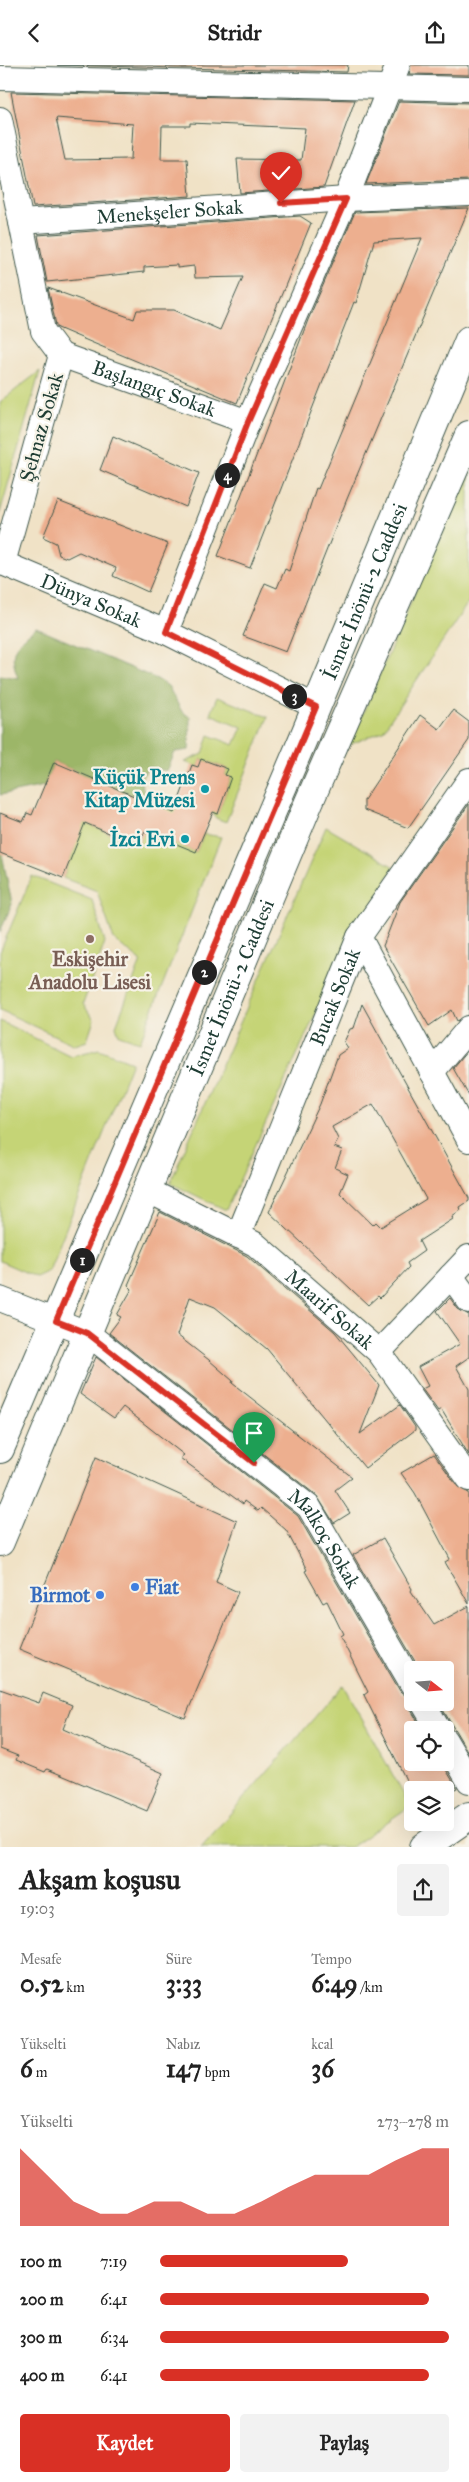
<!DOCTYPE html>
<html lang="tr">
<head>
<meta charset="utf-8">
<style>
  body { margin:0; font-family:"IM FELL Great Primer",serif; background:#f2f2f2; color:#222; height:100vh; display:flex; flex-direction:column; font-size:19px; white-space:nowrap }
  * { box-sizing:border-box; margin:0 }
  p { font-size:16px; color:#767676 }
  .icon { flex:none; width:28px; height:28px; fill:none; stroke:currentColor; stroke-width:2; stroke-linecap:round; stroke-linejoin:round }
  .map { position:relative; height:1782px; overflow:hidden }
  .side { display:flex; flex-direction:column; background:#fff; flex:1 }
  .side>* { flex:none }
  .needle { width:32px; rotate:107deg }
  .buttons { position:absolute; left:404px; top:1596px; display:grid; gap:10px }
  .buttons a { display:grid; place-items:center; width:50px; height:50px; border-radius:5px; background:#fff; box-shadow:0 5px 20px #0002; font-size:25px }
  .pin { position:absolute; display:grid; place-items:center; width:42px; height:42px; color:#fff; margin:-51px -21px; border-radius:50% 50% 50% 0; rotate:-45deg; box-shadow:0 0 5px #0007 }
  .pin .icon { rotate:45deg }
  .km { position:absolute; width:25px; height:25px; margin:-12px; border-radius:50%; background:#222; color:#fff; font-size:14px; line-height:25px; text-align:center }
  .round { display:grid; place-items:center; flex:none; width:52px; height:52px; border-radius:5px; background:#f2f2f2 }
  .overview { display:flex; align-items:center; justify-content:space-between; height:85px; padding:0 20px }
  h1 { font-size:28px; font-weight:800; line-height:38px }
  .metrics { display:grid; grid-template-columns:repeat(3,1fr); gap:8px; height:85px; padding:5px 20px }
  .metrics div { display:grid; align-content:center }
  .metrics b { font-size:25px; font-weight:800 }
  .metrics small { font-size:14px; font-weight:400 }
  .metrics p { font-size:14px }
  .chart { height:140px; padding:10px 20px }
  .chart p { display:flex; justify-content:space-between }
  .chart svg { width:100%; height:90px; margin-top:5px; fill:#d93025; opacity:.7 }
  .button { display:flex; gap:10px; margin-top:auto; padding:10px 20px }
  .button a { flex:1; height:58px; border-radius:5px; background:#d93025; color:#fff; font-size:20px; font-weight:800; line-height:58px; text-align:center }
  .button a+a { background:#f2f2f2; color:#222 }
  ul { padding:0 20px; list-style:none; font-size:16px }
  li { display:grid; grid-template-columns:80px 60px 1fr; align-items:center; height:38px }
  li i { height:12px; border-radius:6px; background:#d93025 }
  header { display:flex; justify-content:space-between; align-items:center; height:65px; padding:0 20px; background:#fff; font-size:22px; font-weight:800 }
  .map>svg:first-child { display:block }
  .green { fill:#c5d476; stroke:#728855 }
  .forest { fill:#9cb667; stroke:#5e7a4e }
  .building { fill:#edaf8f; fill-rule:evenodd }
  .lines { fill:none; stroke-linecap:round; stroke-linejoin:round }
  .street-casing { stroke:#3e564a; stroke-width:26 }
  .secondary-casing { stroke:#3e564a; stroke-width:30 }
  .primary-casing { stroke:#3e564a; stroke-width:30 }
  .street { stroke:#fff; stroke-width:24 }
  .secondary { stroke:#fff; stroke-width:28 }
  .primary { stroke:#fff; stroke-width:28 }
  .route-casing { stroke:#fff; stroke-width:10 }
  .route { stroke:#d93025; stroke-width:6 }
  .culture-dot { fill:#0f9aa8; stroke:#f7f3e8; stroke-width:2 }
  .education-dot { fill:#8d6e63; stroke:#f7f3e8; stroke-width:2 }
  .shop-dot { fill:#3f7fe0; stroke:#f7f3e8; stroke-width:2 }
  .labels { text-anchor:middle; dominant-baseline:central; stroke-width:4.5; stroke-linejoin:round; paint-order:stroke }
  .street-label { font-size:20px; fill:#1f3d34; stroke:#f7f3e8 }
  .culture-label { font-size:20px; font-weight:bold; fill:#0d838f; stroke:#f7f3e8; text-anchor:end }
  .education-label { font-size:20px; font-weight:bold; fill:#785e54; stroke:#f7f3e8 }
  .shop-label { font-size:20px; font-weight:bold; fill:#366cbe; stroke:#f7f3e8; text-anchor:start }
</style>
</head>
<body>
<header><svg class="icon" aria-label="back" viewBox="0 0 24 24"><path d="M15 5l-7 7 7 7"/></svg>Stridr<svg class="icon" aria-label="share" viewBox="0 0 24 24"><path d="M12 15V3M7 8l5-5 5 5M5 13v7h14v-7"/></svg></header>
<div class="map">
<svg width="469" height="1782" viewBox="0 0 469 1782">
  <rect width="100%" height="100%" fill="#f7f3e8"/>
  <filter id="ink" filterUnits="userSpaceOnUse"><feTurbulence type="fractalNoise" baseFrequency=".02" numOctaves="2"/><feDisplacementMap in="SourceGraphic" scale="10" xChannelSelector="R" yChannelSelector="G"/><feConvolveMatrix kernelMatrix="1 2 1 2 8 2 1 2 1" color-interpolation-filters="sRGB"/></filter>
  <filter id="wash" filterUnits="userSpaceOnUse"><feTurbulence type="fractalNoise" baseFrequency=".0096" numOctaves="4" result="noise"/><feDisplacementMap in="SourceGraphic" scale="20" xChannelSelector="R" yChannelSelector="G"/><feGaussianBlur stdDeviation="1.12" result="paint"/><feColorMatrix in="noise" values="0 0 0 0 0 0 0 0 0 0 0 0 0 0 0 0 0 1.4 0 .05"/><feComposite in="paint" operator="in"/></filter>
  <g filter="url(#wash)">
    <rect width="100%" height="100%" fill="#f0e2c6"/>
    <path class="green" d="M40,306l-40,142v-111z
      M469,403v133l-86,130 -34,14z
      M217,632l51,20 -42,105 -10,-4 -5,-7 7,2 13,-35 -6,-3 3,-6 -27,-10 -3,8 -13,-5 18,-8 6,-19 25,10 8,-18 -32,-13z
      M156,730l21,11 -9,34 28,12 8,-18 17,3 -81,205 -21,-7 -3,-9 25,-65 -27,-21 -17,-49 -34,-13 12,-31 1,-28 62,27 17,-40z
      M326,762l68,40 -67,122 -101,221 -56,-27z
      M32,811l60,24 13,42 -22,62 11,16 -7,21 -12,4 -75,-35v-58z
      M0,956l71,35 28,-7 33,13 -83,209 -13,6 -36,-16z
      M343,1620l67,121 -59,41h-150z"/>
    <path class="forest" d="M36,563l121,51 11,7 14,26 8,5 -1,33 -14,2 -8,19 -18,-4 -9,13 4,11 12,4 -1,11 -101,-44 -10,24 -44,9v-120l18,3c-10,-29 -4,-32 18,-50z
      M0,788l2,1 10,50 -12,28z"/>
    <g id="blocks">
      <path class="building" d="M57,0h291l-1,7z
        M411,0h58v10l-60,-1z
        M11,27l344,8 -31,87 -84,6 -3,-34 64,1 4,-32 -115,-5v3h-28l-1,33h26l3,37 -157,11zM56,53l77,6 -2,35 -66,1z
        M399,36l70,2v77l-103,4z
        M469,143l-122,291 -61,153 -43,-16 22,-53 12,5 8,-19 4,2 27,-83 2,1 104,-251 -48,3 -18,62 -2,-1 -104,266 -32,-12 90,-236 47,-108z
        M300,151l11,7 -74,180 -144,-60 -35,-15 -2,-3 -8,-37 86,31 3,-9h37l46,20 23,-53 -48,1 -1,-12 -17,2v-3l-33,2v5l-97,10 -9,-47z
        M113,371l86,37 -13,34 -86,-37z
        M58,436l110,43 -20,48 -35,-16 3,-8 -37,-16 -12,6 -8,-3 -3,-12 -13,-6z
        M453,645l16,12v18l-61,88 -44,-18v-10l56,-85 19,14z
        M201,694l27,10 -3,6 6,2 -13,37 -5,-2 -17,40 -51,-21 -7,15 -53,-23 -22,55 -63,-25v-40l23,9 4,-9 5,2 22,-53 120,51 18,-48 6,2z
        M469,739v211l-12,6 -5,-11 -23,16 -46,-80 17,-44z
        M362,939l107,194v3l-9,6 1,3 -9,6 1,3 -34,22 5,10 -17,12 2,4 -29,31 -2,-2 -10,9 -99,-93 51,-108 18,-49 10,-7 -4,-6 6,-13 4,-1zM373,1039l53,95 -45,28 -5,-5 -3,3 -33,-32 8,-19 -13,-6 7,-18 -8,-3 4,-8 -6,-12z
        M469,984v47l-16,-28z
        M160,1147l87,44 88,76 44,53 -19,49 40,-29 15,22v3l-50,38 -98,-119 -52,-42 -25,-10 -13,38 32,25 24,21 -1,2 120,94 -17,13 15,23 -16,10 -17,-27 -208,-163 12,-16 -4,-2 15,-26 -4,-4z
        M450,1233l8,11 11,6v42l-13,9 13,23v66l-28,-46 -3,2 -16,-22 6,-3 -10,-19 42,-23 -23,-33z
        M96,1292l202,159 102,175 10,8 1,11 12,20h-11v33h30l15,25 -4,2 -41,2 -48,-97 4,-3 -28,-56 3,-2 -16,-33 -4,2 -18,-32 2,-1 -21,-40 -25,-22 -3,3 -14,-10 -1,3 -63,-46 4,-3 -61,-48 -9,11 -34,-24z
        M434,1389l24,33 11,6v111l-24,-42 5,-3 -35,-66 -14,-20z
        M96,1392l141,64 -21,61 22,10 -53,126 -166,-69z
        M383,1473l29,51 -1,2 23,34 35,-19v148l-30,-51h6v-33h-25l-67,-115z
        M0,1624l39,14 4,-10 29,12 -9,24 100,44 -16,38 -100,-42 -2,3 -29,-12 2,-4 -18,-7z"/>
    </g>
  </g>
  <g filter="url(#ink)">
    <use href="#blocks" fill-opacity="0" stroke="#3e564a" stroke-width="1"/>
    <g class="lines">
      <g class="street-casing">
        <g id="street">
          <path d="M0,13l469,11"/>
          <path d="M0,54l43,212 18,24 -58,208"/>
          <path id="s1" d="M21,157l325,-23 123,-5"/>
          <path id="s2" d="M61,290l187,67"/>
          <path id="s3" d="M0,497l166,70 150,75"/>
          <path d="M166,567l82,-210 98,-223 52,-134"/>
          <path d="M359,872l110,203"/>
          <path d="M432,1007l37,-44"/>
          <path id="s4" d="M147,1125l108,54 124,108 90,127"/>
          <path id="s5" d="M238,1171l121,-299 110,-157"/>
          <path d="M451,1211l18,25"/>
          <path id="s6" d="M0,1234l87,34 222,174 103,177"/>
          <path d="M379,1287l90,-95"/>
          <path d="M423,1638l16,27"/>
          <path d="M445,1675l24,41"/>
        </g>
      </g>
      <g class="secondary-casing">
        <path id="secondary" d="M424,1782l45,-31"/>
      </g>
      <g class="primary-casing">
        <g id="primary">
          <path id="s7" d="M0,1384l303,-710 166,-399"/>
          <path id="s8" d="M0,1477l309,-740 160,-367"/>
        </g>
      </g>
      <use href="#street" class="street"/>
      <use href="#secondary" class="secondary"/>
      <use href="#primary" class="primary"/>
    </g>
  </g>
  <g class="lines" filter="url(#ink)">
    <g class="route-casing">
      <path id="route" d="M254,1398l-167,-130 -31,-12 260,-614 -150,-75 82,-210 98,-223 -65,4"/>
    </g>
    <use href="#route" class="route"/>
  </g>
  <g class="culture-dot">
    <circle cx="205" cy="724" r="5"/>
    <circle cx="185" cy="774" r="5"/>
  </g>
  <circle class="education-dot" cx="90" cy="874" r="5"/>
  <g class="shop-dot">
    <circle cx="135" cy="1522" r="5"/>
    <circle cx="100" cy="1530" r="5"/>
  </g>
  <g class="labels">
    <g class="street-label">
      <text stroke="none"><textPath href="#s1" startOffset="149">Menekşeler Sokak</textPath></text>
      <text stroke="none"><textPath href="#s2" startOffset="99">Başlangıç Sokak</textPath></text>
      <text transform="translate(41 362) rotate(-74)">Şehnaz Sokak</text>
      <text stroke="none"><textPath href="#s7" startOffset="932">İsmet İnönü-2 Caddesi</textPath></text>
      <text stroke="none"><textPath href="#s3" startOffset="99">Dünya Sokak</textPath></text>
      <text stroke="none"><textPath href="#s8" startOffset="601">İsmet İnönü-2 Caddesi</textPath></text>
      <text stroke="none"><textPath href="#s5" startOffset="258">Bucak Sokak</textPath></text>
      <text stroke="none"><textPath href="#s4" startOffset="220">Maarif Sokak</textPath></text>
      <text stroke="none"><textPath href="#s6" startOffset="410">Malkoç Sokak</textPath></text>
    </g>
    <g class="culture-label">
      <text x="195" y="712">Küçük Prens<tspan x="195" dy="23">Kitap Müzesi</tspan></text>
      <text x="175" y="774">İzci Evi</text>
    </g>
    <g class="education-label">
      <text x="90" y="894">Eskişehir<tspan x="90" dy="23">Anadolu Lisesi</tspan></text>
    </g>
    <g class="shop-label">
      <text x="145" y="1522">Fiat</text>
      <text x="90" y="1530" text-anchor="end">Birmot</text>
    </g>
  </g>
</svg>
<div class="buttons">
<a><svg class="needle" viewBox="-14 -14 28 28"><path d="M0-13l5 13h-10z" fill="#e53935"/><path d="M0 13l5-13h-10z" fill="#767676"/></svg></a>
<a><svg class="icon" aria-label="locate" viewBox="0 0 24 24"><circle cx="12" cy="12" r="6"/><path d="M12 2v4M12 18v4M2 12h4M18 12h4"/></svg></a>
<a><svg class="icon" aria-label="layers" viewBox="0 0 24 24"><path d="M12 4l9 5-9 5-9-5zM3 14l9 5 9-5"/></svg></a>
</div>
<div class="pin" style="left:254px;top:1398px;background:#1e9e55"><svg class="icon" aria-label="arrive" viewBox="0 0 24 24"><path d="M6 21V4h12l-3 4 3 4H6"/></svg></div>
<div class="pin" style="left:281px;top:138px;background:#d93025"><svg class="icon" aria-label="check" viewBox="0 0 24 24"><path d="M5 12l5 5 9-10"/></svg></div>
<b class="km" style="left:82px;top:1195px">1</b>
<b class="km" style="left:204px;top:907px">2</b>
<b class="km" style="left:294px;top:631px">3</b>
<b class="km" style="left:227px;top:410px">4</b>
</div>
<section class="side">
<div class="overview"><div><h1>Akşam koşusu</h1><p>19:03</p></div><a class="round"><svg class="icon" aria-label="share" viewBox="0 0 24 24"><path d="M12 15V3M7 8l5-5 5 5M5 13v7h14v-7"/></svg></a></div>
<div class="metrics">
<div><p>Mesafe</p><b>0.52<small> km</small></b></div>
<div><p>Süre</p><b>3:33</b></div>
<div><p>Tempo</p><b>6:49<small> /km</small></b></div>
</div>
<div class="metrics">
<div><p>Yükselti</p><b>6<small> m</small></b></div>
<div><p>Nabız</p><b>147<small> bpm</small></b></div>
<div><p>kcal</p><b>36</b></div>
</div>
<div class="chart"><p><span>Yükselti</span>273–278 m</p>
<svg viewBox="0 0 160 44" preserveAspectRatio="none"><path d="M0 44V6L10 19L20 32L30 38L40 38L50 32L60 32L70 38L80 38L90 32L100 25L110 19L120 19L130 19L140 12L150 6L160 6V44z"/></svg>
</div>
<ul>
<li><b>100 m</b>7:19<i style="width:65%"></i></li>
<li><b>200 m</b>6:41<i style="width:93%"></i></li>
<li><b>300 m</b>6:34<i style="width:100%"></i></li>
<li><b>400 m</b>6:41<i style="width:93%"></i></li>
</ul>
<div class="button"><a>Kaydet</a><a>Paylaş</a></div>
</section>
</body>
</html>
